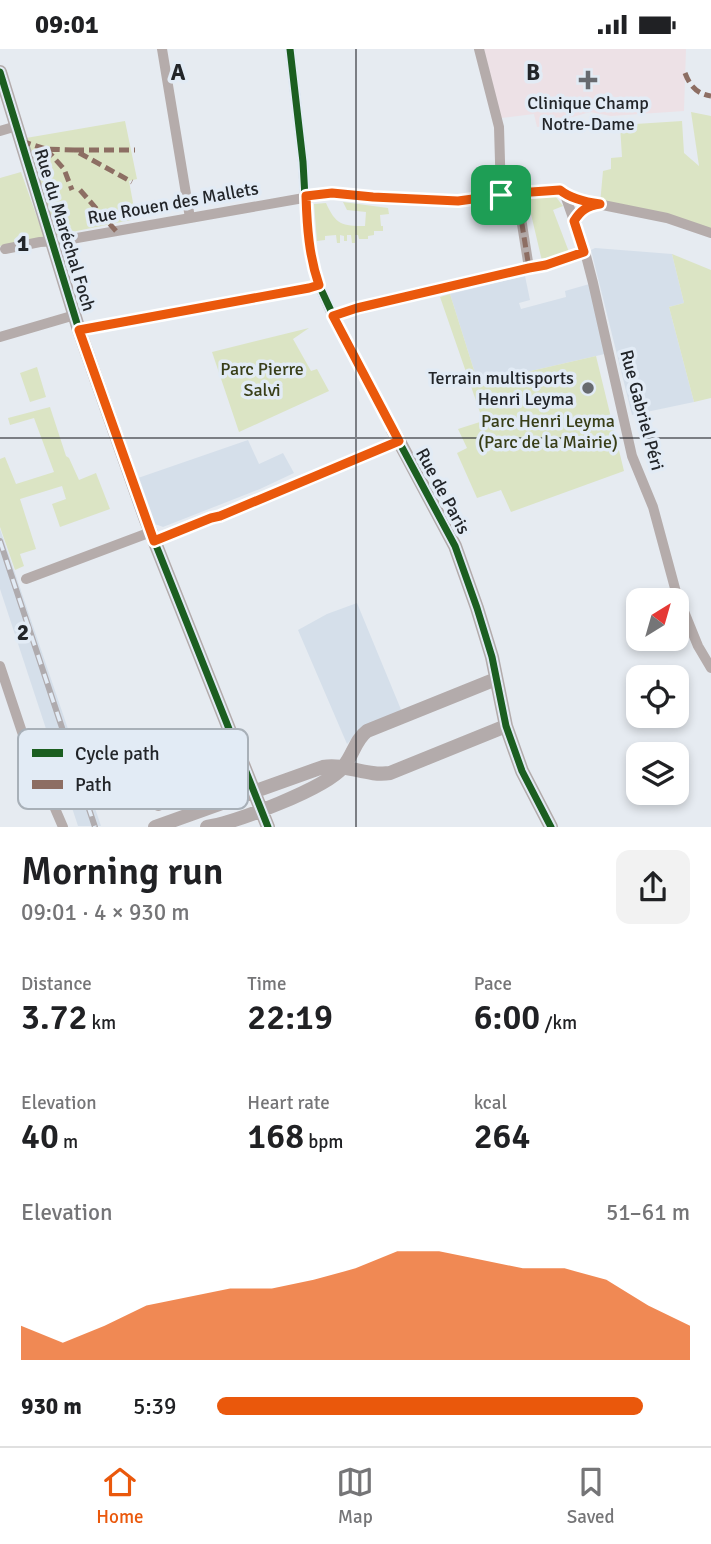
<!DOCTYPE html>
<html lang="en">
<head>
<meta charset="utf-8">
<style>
  body { margin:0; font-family:Signika,sans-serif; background:#f2f2f2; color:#202124; height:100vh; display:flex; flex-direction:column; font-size:26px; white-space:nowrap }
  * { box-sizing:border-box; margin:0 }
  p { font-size:23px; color:#757577 }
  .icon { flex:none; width:38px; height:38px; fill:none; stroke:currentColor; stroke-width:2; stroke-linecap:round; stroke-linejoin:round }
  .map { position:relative; height:778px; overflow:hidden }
  .drawer { display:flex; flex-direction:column; background:#fff; flex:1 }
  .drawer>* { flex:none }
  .needle { width:46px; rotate:37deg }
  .controls { position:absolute; left:626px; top:539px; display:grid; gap:14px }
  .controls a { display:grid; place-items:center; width:63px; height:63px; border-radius:14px; background:#fff; box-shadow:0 4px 10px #0003; font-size:35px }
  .pin { position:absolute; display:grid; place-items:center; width:60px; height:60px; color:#fff; margin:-30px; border-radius:14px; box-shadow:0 4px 10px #0006 }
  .round { display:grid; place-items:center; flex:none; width:74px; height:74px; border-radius:14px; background:#f2f2f2 }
  .headline { display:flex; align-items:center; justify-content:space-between; height:119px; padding:0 21px }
  h1 { font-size:38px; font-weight:600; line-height:52px }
  .figures { display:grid; grid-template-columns:repeat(3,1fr); gap:10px; height:119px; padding:7px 21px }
  .figures div { display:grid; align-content:center }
  .figures b { font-size:35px; font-weight:600 }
  .figures small { font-size:19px; font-weight:400 }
  .figures p { font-size:19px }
  .chart { height:196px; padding:14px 21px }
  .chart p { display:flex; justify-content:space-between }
  .chart svg { width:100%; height:126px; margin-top:7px; fill:#ea580c; opacity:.7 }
  ul { padding:0 21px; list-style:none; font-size:23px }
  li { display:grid; grid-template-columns:112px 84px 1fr; align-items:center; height:52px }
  li i { height:18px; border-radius:9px; background:#ea580c }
  .status { display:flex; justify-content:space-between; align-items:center; height:49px; padding:0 35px; background:#fff; direction:ltr }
  .status svg { height:19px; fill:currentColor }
  .dock { display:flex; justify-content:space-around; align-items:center; height:98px; border-top:2px solid #e0e0e0; background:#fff; font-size:19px; color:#757577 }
  .dock a { display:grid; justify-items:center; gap:4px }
  .dock .on { color:#ea580c }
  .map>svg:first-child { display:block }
  .built { fill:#d5dfea }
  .medical { fill:#ede1e6 }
  .green { fill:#dbe4c4 }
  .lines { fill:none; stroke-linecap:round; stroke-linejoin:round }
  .street { stroke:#b5acab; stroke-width:10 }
  .secondary { stroke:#b3abab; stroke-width:14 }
  .rail-casing { stroke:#afabae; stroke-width:6 }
  .rail { stroke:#e2ebf5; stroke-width:3.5; stroke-dasharray:10; stroke-linecap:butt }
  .quiet { stroke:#8d6e63; stroke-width:5; stroke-dasharray:10 5; stroke-linecap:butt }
  .cycleway-casing { stroke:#e2ebf5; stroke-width:11 }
  .cycleway { stroke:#1b5e20; stroke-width:7 }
  .route-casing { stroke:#fff; stroke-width:14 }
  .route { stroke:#ea580c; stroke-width:9 }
  .grid { fill:none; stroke:#222529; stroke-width:2; stroke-opacity:0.55 }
  .poi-dot { fill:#676a6f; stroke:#e2ebf5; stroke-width:2.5 }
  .labels { text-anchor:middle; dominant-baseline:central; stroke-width:7; stroke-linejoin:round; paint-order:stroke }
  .poi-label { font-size:18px; fill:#222529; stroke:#e2ebf5 }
  .street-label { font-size:18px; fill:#222529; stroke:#e2ebf5 }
  .park-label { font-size:18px; fill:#383e17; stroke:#e2ebf5 }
  .key { fill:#e2ebf5; stroke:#a8b0b8; stroke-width:2 }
  .key-label { font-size:19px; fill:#222529 }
  .grid-label { font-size:23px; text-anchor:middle; font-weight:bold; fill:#222529; stroke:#e2ebf5; stroke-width:7; stroke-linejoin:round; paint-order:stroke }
</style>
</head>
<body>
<div class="status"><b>09:01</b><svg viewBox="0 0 49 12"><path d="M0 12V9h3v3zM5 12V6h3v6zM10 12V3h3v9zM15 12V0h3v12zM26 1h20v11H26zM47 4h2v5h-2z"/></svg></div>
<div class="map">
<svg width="711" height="778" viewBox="0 0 711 778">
  <rect width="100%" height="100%" fill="#e6ebf1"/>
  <path class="built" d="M595,199l77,6 12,49 -15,4 25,95 -62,13 -41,-165z
    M525,227l5,24 -11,3 2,6 45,-12 -1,-6 28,-8 16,70 -131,30 -28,-89z
    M248,391l11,24 24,-11 11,20 -34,16 -97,38 -8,-3 -17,-46z
    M0,480l101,297h-23l-78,-237z
    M357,554l45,109 -42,18 -13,14 -49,-114 29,-16z"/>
  <path class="medical" d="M484,0h202l-2,62 -73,5 -21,-4 -42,12v2l-11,1 -3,-13 -33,4z"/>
  <path class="green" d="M691,63l20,4v117l-111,-29 3,-33 8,-2v-11l11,-1 -2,-32 62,-4 2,32 15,13z
    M125,72l12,58 -8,2 7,38 -79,16 -31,-97z
    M21,123l23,65 -44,9v-68z
    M550,146l6,2 7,9 -10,4 16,42 -27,9 -15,-64z
    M343,153l45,6 1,6 -9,1 1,11h2v5h-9v4l-6,1v3h-9l-1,-4h-3v8h-3l-1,-8h-4v6h-3v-5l-4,-1v8h-3l-1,-8 -11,1v4l-8,1 -3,-37 12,-1c10,22 16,23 39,23l1,-14 -19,-2z
    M672,205l39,16v128l-17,4 -25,-95 15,-4z
    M450,245l28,89 118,-27 28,115 -113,41 -10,-22 -24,8 -20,-45 10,-5 -9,-19 25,-8 -43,-124z
    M309,279l-16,11 18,32 6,-2 12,22 -90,41 -27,-80z
    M37,318l9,30 -16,5 -10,-29z
    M50,358l16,49 3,2 10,22 17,-7 14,36 -50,18 -8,-23 14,-5 -4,-13 -42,13 16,50 -16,5 4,12 -9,4 -15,-43v-68l5,-2 11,27 38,-12 -20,-54 -24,7 -2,-7z"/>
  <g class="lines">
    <path class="street" d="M162,0l28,169
      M290,0l13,113 4,71 5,32 7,20 15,34 59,111
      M479,0l20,78 2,69
      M0,82l17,-5
      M517,144l12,75
      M565,146l20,57 8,31 39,173 21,51 23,85 22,54 13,22
      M5,200l35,-7 20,-1 272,-48 41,4 85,4 59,-8 43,-3 5,5 8,4 94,19 44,15
      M442,239c48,-10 96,-20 143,-36
      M333,267l24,-8 87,-20
      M79,281l230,-42 10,-3
      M0,288l75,-22
      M154,492l57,-23 9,-2 179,-75
      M26,530l125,-47
      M0,617l22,66 41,95
      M158,757l88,-34"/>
    <path class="secondary" d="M0,23l79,258 67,190 122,307
      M393,381l62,116 22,62 15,49 14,69 16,45 29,56
      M155,778l168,-60c23,-4 44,10 67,6l116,-47
      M207,778c29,-5 118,-38 136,-60 10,-11 12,-27 24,-36l129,-52"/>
    <g class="rail-casing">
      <path id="rail" d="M0,492l95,286"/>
    </g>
    <use href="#rail" class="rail"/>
    <path class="quiet" d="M685,24c5,13 12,21 26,23
      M21,92l25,8 28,1 58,32
      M46,100l18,20 8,21
      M74,101h61
      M80,141l36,41
      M517,144l12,75
      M442,239c48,-10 96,-20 143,-36
      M333,267l24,-8 87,-20"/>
    <g class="cycleway-casing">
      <path id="cycleway" d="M290,0l13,113 4,71 5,32 7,20 28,60 108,201 22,62 15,49 14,69 16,45 29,56
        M0,23l79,258 67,190 122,307"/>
    </g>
    <use href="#cycleway" class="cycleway"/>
  </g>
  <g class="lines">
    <g class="route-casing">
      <path id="route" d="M560,141c11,9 25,12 40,14 -13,2 -19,6 -26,17l10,31 -38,13 -17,3 -172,40 -24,8 66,125 -179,75 -9,2 -57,23 -75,-211 230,-42 10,-3c-10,-29 -12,-58 -13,-89l26,-3 41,4 85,4 59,-8z"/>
    </g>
    <use href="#route" class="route"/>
  </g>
  <path class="grid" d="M356,0v778M0,389h711"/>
  <g class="poi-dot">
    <path d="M584.5 20.5h7v7h7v7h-7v7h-7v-7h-7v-7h7z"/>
    <circle cx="588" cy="339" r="7"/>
  </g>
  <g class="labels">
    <g class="poi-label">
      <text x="588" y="54">Clinique Champ<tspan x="588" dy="21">Notre-Dame</tspan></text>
      <text x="574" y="329" text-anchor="end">Terrain multisports<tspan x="574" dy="21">Henri Leyma</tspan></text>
    </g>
    <g class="street-label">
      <text transform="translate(173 154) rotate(-10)">Rue Rouen des Mallets</text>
      <text transform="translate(65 181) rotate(73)">Rue du Maréchal Foch</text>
      <text transform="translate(642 361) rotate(75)">Rue Gabriel Péri</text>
      <text transform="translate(443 442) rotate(62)">Rue de Paris</text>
    </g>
    <g class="park-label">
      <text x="262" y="320">Parc Pierre<tspan x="262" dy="21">Salvi</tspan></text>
      <text x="548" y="372">Parc Henri Leyma<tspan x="548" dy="21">(Parc de la Mairie)</tspan></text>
    </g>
  </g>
  <rect x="18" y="680" width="230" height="80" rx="10" class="key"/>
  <rect x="32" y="700" width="31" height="8" fill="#1b5e20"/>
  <rect x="32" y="731" width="31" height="9" fill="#8d6e63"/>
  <g class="key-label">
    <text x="75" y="711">Cycle path</text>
    <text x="75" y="742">Path</text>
  </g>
  <g class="grid-label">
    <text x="178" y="31">A</text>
    <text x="533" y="31">B</text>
    <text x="23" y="202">1</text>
    <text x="23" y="591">2</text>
  </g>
</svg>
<div class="controls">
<a><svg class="needle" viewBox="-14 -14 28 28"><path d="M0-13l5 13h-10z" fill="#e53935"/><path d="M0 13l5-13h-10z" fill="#757577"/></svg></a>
<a><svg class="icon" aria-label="locate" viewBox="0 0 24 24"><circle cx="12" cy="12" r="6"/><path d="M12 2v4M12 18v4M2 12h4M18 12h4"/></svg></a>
<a><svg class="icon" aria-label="layers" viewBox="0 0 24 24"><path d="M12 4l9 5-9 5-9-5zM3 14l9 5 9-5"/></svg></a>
</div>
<div class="pin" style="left:501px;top:146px;background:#1e9e55"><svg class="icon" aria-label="arrive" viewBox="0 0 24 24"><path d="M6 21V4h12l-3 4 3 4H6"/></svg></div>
</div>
<section class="drawer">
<div class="headline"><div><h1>Morning run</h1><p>09:01 · 4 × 930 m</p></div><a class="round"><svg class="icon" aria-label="share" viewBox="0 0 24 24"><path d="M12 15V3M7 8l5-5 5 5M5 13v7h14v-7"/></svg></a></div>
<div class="figures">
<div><p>Distance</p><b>3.72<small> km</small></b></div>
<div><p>Time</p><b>22:19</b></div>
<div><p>Pace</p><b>6:00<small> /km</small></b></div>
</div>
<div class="figures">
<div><p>Elevation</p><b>40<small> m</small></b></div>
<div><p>Heart rate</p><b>168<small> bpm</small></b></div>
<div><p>kcal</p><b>264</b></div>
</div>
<div class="chart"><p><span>Elevation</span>51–61 m</p>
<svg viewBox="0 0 160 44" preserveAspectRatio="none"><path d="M0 44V32L10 38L20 32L30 25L40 22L50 19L60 19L70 16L80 12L90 6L100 6L110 9L120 12L130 12L140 16L150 25L160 32V44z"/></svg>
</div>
<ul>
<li><b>930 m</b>5:39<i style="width:90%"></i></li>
</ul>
</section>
<nav class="dock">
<a class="on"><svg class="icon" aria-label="home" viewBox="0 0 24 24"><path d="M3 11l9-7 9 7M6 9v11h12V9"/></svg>Home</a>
<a><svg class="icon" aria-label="map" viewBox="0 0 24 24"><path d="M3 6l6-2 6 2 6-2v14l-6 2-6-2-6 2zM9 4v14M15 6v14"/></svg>Map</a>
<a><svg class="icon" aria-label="saved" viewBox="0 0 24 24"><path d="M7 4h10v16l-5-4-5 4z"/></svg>Saved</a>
</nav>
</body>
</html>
